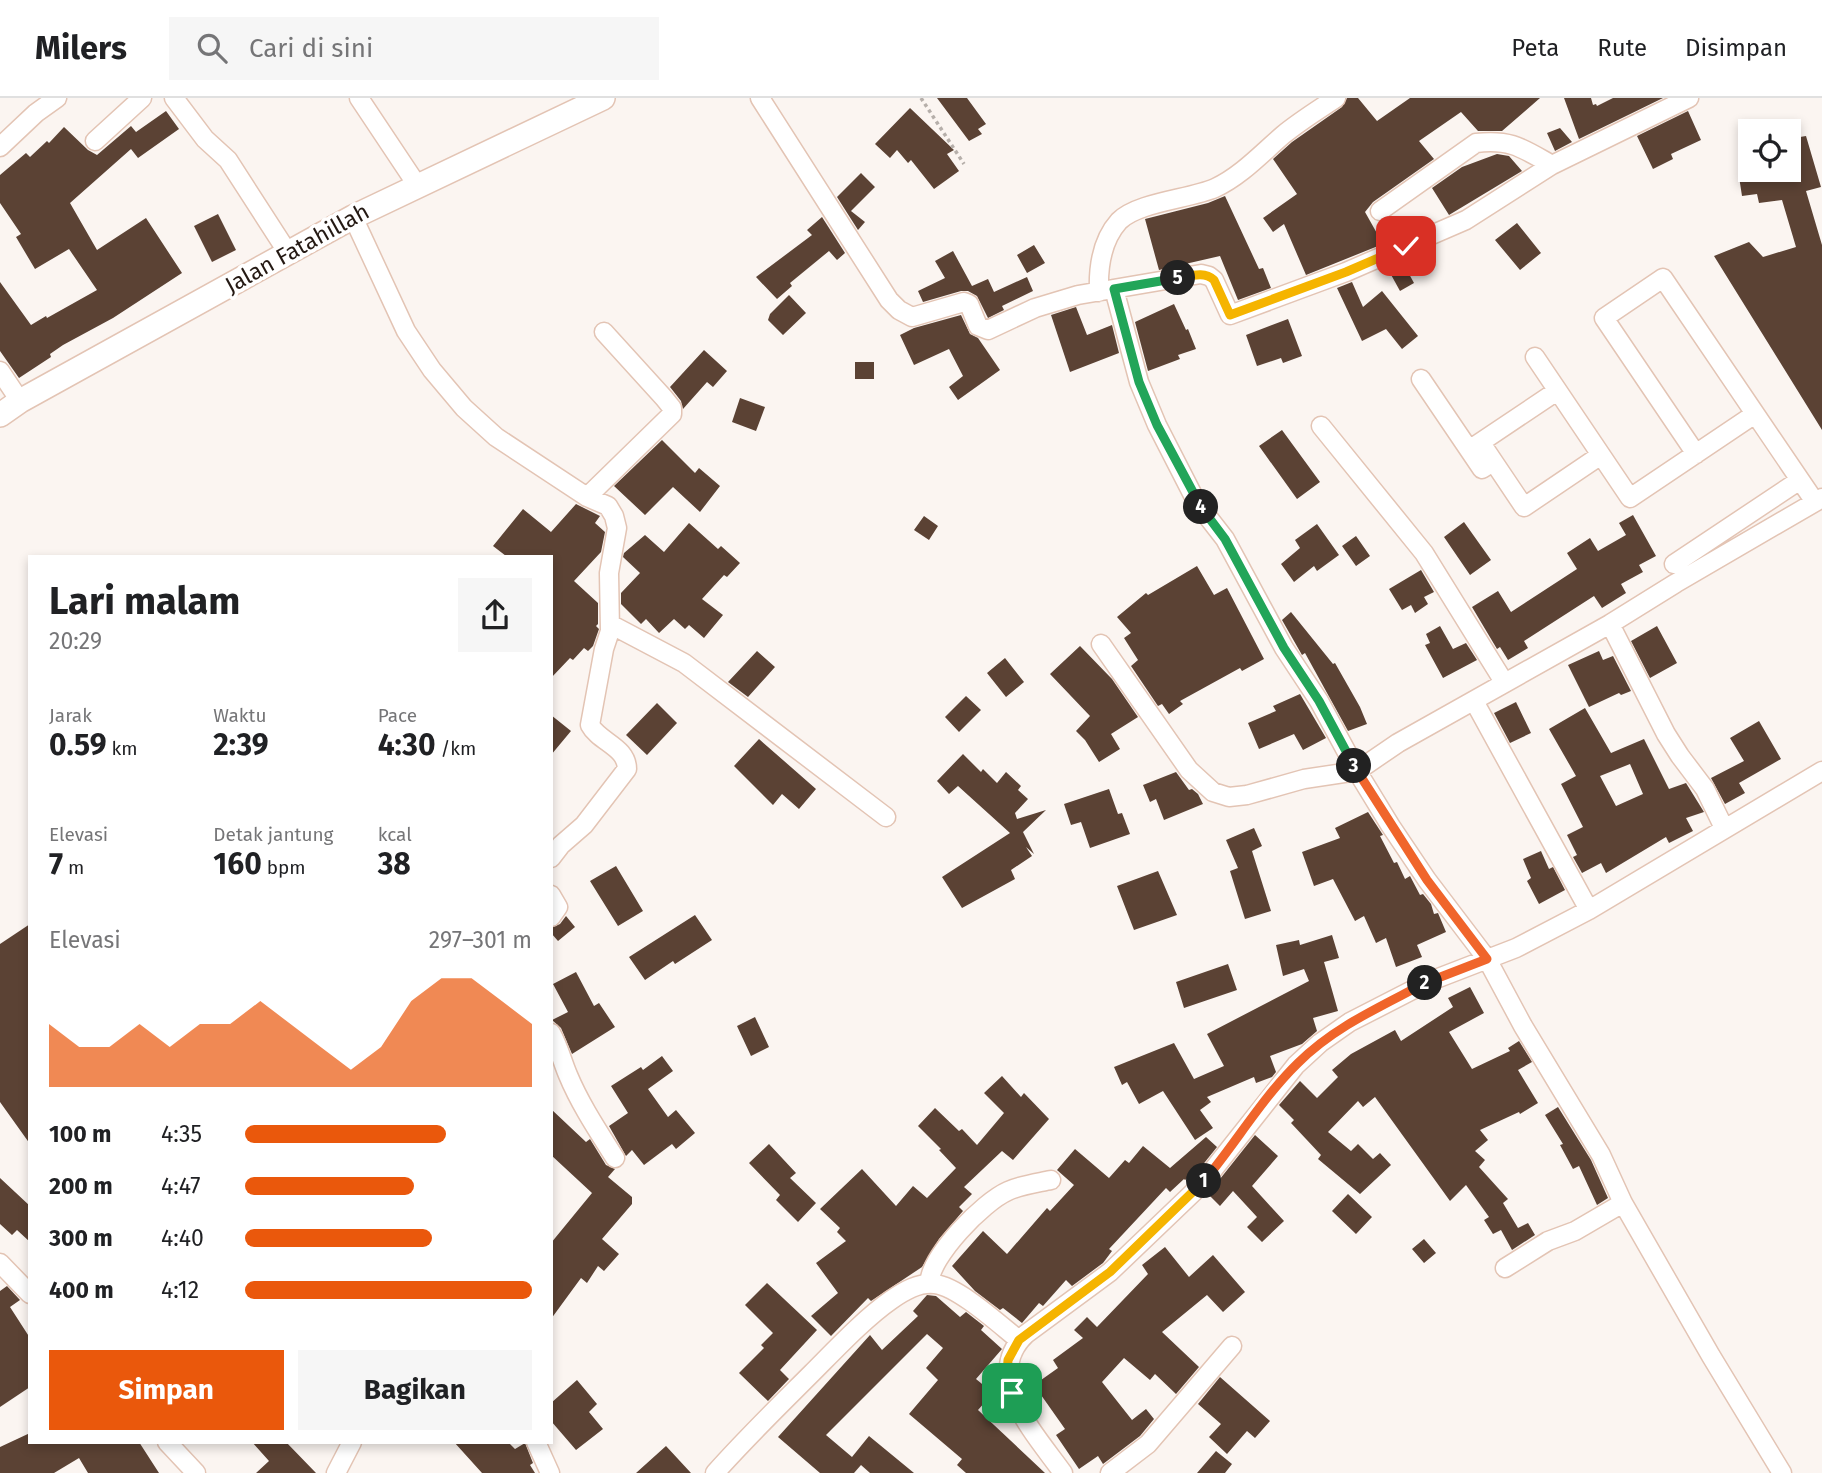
<!DOCTYPE html>
<html lang="id">
<head>
<meta charset="utf-8">
<style>
  body { margin:0; font-family:"Fira Sans",sans-serif; background:#f6f6f6; color:#202124; height:100vh; display:flex; flex-direction:column; font-size:26px; white-space:nowrap }
  * { box-sizing:border-box; margin:0 }
  p { font-size:23px; color:#757577 }
  .icon { flex:none; width:38px; height:38px; fill:none; stroke:currentColor; stroke-width:2; stroke-linecap:round; stroke-linejoin:round }
  .map { position:relative; flex:1; overflow:hidden }
  .details { position:absolute; left:28px; top:457px; width:525px; height:889px; display:flex; flex-direction:column; background:#fff; border-radius:0px; box-shadow:0 4px 10px #0003 }
  .details>* { flex:none }
  .controls { position:absolute; left:1738px; top:21px; display:grid; gap:14px }
  .controls a { display:grid; place-items:center; width:63px; height:63px; border-radius:0px; background:#fff; box-shadow:0 4px 10px #0003; font-size:35px }
  .pin { position:absolute; display:grid; place-items:center; width:60px; height:60px; color:#fff; margin:-30px; border-radius:14px; box-shadow:0 4px 10px #0006 }
  .km { position:absolute; width:35px; height:35px; margin:-18px; border-radius:50%; background:#222; color:#fff; font-size:19px; line-height:35px; text-align:center }
  .round { display:grid; place-items:center; flex:none; width:74px; height:74px; border-radius:0px; background:#f6f6f6 }
  .head { display:flex; align-items:center; justify-content:space-between; height:119px; padding:0 21px }
  h1 { font-size:38px; font-weight:700; line-height:52px }
  .metrics { display:grid; grid-template-columns:repeat(3,1fr); gap:10px; height:119px; padding:7px 21px }
  .metrics div { display:grid; align-content:center }
  .metrics b { font-size:30px; font-weight:700 }
  .metrics small { font-size:19px; font-weight:400 }
  .metrics p { font-size:19px }
  .chart { height:196px; padding:14px 21px }
  .chart p { display:flex; justify-content:space-between }
  .chart svg { width:100%; height:126px; margin-top:7px; fill:#ea580c; opacity:.7 }
  .primary-button { display:flex; gap:14px; margin-top:auto; padding:14px 21px }
  .primary-button a { flex:1; height:80px; border-radius:0px; background:#ea580c; color:#fff; font-size:28px; font-weight:700; line-height:80px; text-align:center }
  .primary-button a+a { background:#f6f6f6; color:#202124 }
  ul { padding:0 21px; list-style:none; font-size:23px }
  li { display:grid; grid-template-columns:112px 84px 1fr; align-items:center; height:52px }
  li i { height:18px; border-radius:9px; background:#ea580c }
  header { display:flex; align-items:center; gap:42px; box-sizing:border-box; height:98px; padding:0 35px; background:#fff; border-bottom:2px solid #e0e0e0 }
  header strong { font-size:33px }
  nav { display:flex; gap:38px; margin-inline-start:auto; font-size:24px }
  .search { width:490px; height:63px; background:#f6f6f6; display:flex; align-items:center; gap:18px; box-sizing:border-box; padding:0 24px; border-radius:0px; color:#757577; font-size:26px }
  .map>svg:first-child { display:block }
  .building { fill:#5b4234; fill-rule:evenodd }
  .lines { fill:none; stroke-linecap:round; stroke-linejoin:round }
  .minor-casing { stroke:#e3c4b4; stroke-width:21 }
  .tertiary-casing { stroke:#e3c4b4; stroke-width:26 }
  .path { stroke:#b6afaa; stroke-width:3.5; stroke-dasharray:3.5 3.5; stroke-linecap:butt }
  .minor { stroke:#fff; stroke-width:18 }
  .tertiary { stroke:#fff; stroke-width:23 }
  .split-1-casing { stroke:#fff; stroke-width:14 }
  .split-2-casing { stroke:#fff; stroke-width:14 }
  .split-3-casing { stroke:#fff; stroke-width:14 }
  .split-4-casing { stroke:#fff; stroke-width:14 }
  .split-5-casing { stroke:#fff; stroke-width:14 }
  .split-6-casing { stroke:#fff; stroke-width:14 }
  .split-1 { stroke:#f5b400; stroke-width:9 }
  .split-2 { stroke:#f0652b; stroke-width:9 }
  .split-3 { stroke:#f0652b; stroke-width:9 }
  .split-4 { stroke:#22a559; stroke-width:9 }
  .split-5 { stroke:#22a559; stroke-width:9 }
  .split-6 { stroke:#f5b400; stroke-width:9 }
  .labels { text-anchor:middle; dominant-baseline:central; stroke-width:7; stroke-linejoin:round; paint-order:stroke }
  .street-label { font-size:23px; fill:#241913; stroke:#fff }
</style>
</head>
<body>
<header>
<strong>Milers</strong>
<div class="search"><svg class="icon" aria-label="search" viewBox="0 0 24 24"><circle cx="10" cy="10" r="6"/><path d="M15 15l6 6"/></svg>Cari di sini</div>
<nav><a>Peta</a><a>Rute</a><a>Disimpan</a></nav>
</header>
<div class="map">
<svg width="1822" height="1375" viewBox="0 0 1822 1375">
  <rect width="100%" height="100%" fill="#fbf5f1"/>
  <path class="building" d="M937,0h30l19,26 -8,5 4,5 -13,7z
    M1347,0h11l19,23 33,-23h130l-38,33h-24l-17,-19 -42,29 15,18 -61,43 -8,10 18,32 -77,31 -22,-51 -11,8 -10,-14 34,-24 -24,-35 19,-17 50,-35z
    M1564,0h27l2,7 3,-1 1,2 16,-8h50l-84,41z
    M910,10l44,42 -7,4 12,17 -25,18 -23,-29 -3,3 -11,-13 -7,8 -15,-14z
    M166,13l13,18 -41,29 -7,-9 -61,54 27,47 49,-32 36,55 -69,45 -50,27 -13,9 1,3 -32,21 -19,-27v-69l31,43 15,-9 1,2 50,-28 -28,-41 -34,20 -19,-32 5,-3 -21,-31v-28l26,-22 4,4 17,-16 2,2 15,-16 24,23 9,5 34,-29 5,6z
    M1688,13l13,29 -30,14 2,5 -20,10 -16,-33z
    M1560,30l12,14 -17,9 -8,-18z
    M1806,38l15,51 -15,4 16,54v185l-108,-174 35,-14 14,15 33,-10 -14,-47 -23,3 -2,-9 -15,2 -4,-26h50v-31z
    M1497,56l12,2 13,15 -73,44 -17,-27 30,-21z
    M861,75l14,14 -24,24 14,11 -7,8 -21,-33z
    M1225,98l34,73 4,-1 8,20 -33,12 -18,-44 -61,14 -14,-51 63,-16z
    M218,116l18,36 -24,12 -18,-36z
    M822,119l23,36 -8,7 -8,-9 -39,32 2,3 -15,13 -21,-22 56,-42 -5,-5z
    M1517,125l24,30 -21,17 -25,-30z
    M1034,147l11,18 -18,10 -10,-18z
    M953,153l19,35 16,-7 6,13 33,-15 6,14 -31,15 2,4 -16,8 -11,-22 -9,-5h-7l-38,11 -5,-11 27,-13 -10,-17z
    M1403,165l11,20 -14,8 -11,-20z
    M1352,184l11,25 19,-16 36,45 -16,13 -16,-20 -24,12 -25,-53z
    M789,197l17,18 -23,22 -15,-15 2,-6z
    M1174,206l12,26 2,-1 8,20 -18,6 2,4 -32,12 -13,-49z
    M1076,209l11,28 25,-10 7,28 -49,19 -19,-57z
    M961,217l9,19 8,4 22,32 -42,30 -9,-13 14,-11 -14,-27 -35,16 -14,-30 14,-7z
    M1288,221l14,37 -19,7 -2,-5 -24,8 -11,-31z
    M704,252l23,21 -14,16 -6,-5 -24,27 -2,-8 -11,-14z
    M855,264h19v17h-19z
    M740,300l25,9 -9,24 -24,-9z
    M1282,332l38,52 -23,17 -38,-53z
    M662,342l33,33 4,-5 21,18 -20,26 -27,-25 -28,28 -31,-29z
    M576,406l24,12 -5,7 10,9 -4,20 -27,29 24,22v21l-2,2 3,3 -6,17 -5,5 -4,-3 -11,12 -3,-2 -19,20v-122h-45l-13,-10 30,-37 28,23z
    M1633,417l23,41 -17,9 4,7 -22,12 5,9 -24,15 -8,-12 -70,45 4,7 -20,12 -8,-13 -3,2 -25,-42 26,-16 13,21 66,-43 -10,-16 23,-15 8,13 28,-16 -7,-12z
    M924,418l14,10 -9,14 -15,-10z
    M1464,424l27,38 -21,15 -26,-38z
    M689,425l29,26 3,-3 19,17 -13,14 -3,-2 -22,24 21,16 -19,23 -15,-13 -4,4 -11,-10 -15,14 -13,-14 -5,5 -20,-20v-11l19,-20 -17,-16 1,-4 21,-18 19,17z
    M1317,426l22,31 -22,16 -3,-5 -20,16 -13,-18 19,-16 -5,-8z
    M1356,438l14,20 -14,10 -14,-20z
    M1197,468l17,29 13,-7 37,71 -22,12 -2,-3 -60,33 3,3 -14,10 -7,-10 -4,2 -27,-40 7,-6 -14,-22 7,-5 -14,-16 29,-24 2,2z
    M1421,472l13,22 -10,5 4,7 -13,9 -4,-8 -9,5 -13,-21z
    M1291,514l42,52 2,-1 25,44 7,17 -19,7 -43,-78 -3,2 -20,-35z
    M1440,528l13,23 13,-6 11,17 -34,18 -18,-33 5,-2 -4,-9z
    M1657,528l20,37 -27,15 -19,-37z
    M1080,548l32,33 26,38 -27,17 9,15 -21,13 -14,-22 -9,-9 14,-15 -40,-42z
    M757,553l18,16 -27,30 -20,-15z
    M1599,553l4,9 10,-4 18,35 -10,4 -2,-2 -30,14 -21,-42z
    M1005,560l19,24 -18,15 -19,-24z
    M1300,596l26,44 -23,12 -9,-16 -35,15 -11,-26 28,-12 -3,-5z
    M966,598l15,14 -22,22 -14,-15z
    M1516,604l15,31 -21,10 -16,-30z
    M657,605l20,20 -30,32 -21,-20z
    M1585,610l26,45 33,-14 25,50 17,-6 18,29 -18,6 7,13 -24,12 -3,-6 -60,36 -5,-10 -19,10 -9,-16 4,-2 -10,-20 16,-8 -22,-43 15,-8 -27,-47zM1630,666l13,30 -27,12 -16,-30z
    M551,617l20,16 -20,24z
    M1759,623l22,38 -42,24 6,10 -20,11 -14,-26 33,-17 -14,-23z
    M759,641l57,50 -17,20 -17,-15 -9,11 -39,-39z
    M963,656l18,18 2,-3 14,14 9,-11 15,14 -3,4 10,9 -13,14 2,6 29,-9 -23,22 11,22 -8,-7 6,9 -21,14 4,9 -53,29 -20,-31 68,-44 -52,-47 -9,8 -12,-13z
    M1176,674l13,18 3,-1 6,5 5,10 -39,16 -8,-21 -6,3 -7,-17z
    M1109,691l9,25 4,-1 8,21 -40,14 -9,-26 -10,3 -7,-21z
    M1368,714l15,23 -3,1 14,27 3,-1 8,17 5,-3 10,19 3,-1 8,10 3,10 4,-1 8,19 -29,13 5,12 -26,10 -10,-29 -10,5 -12,-27 -9,5 -22,-42 -19,7 -12,-34 38,-14 -5,-10z
    M1254,730l8,18 -10,5 19,60 -26,8 -15,-48 8,-3 -12,-28z
    M1541,753l8,18 4,-2 12,23 -26,14 -12,-23 4,-3 -8,-19z
    M616,768l27,45 -25,15 -28,-45z
    M1158,773l19,44 -43,15 -17,-44z
    M695,817l17,25 -37,24 -2,-3 -28,19 -16,-23z
    M566,818l9,11 -17,14 -7,-8v-5l9,-4z
    M30,826v220l-30,-42v-158z
    M1332,837l7,23 -15,4 14,49 -25,7 4,13 -15,13 -32,12 6,16 -4,5 -16,6 -2,-6 -47,20 4,5 -11,8 13,18 -18,12 -32,-49 -24,13 -12,-22 -5,3 -8,-18 60,-24 20,36 30,-13 -17,-32 102,-53 -5,-12 -21,7 -7,-31 23,-5 1,5z
    M1228,866l9,26 -53,18 -8,-26z
    M576,874l18,34 5,-3 16,24 -43,27 -11,-26 -9,-8 16,-8 -15,-28z
    M1470,889l14,26 -35,19 23,37 38,-18 -2,-3 11,-7 13,21 -14,8 20,33 -18,11 -1,-2 -39,18 8,10 -13,11 10,9 -6,7 29,32 -5,4 15,25 10,-5 7,12 -23,15 -11,-20 -8,4 -9,-14 5,-3 -23,-32 -16,16 -75,-104 -12,10 -5,-6 -30,31 23,19 7,-7 15,15 7,-6 11,12 -31,29 -42,-35 3,-4 -30,-32 3,-3 -15,-15 21,-24 17,17 21,-21 -6,-7 19,-16 44,-24 6,11 52,-34 -5,-9z
    M755,919l14,30 -18,9 -14,-30z
    M662,958l11,15 -25,18 20,28 8,-7 19,23 -19,16 -4,-5 -28,21 -12,-15 -6,6 -17,-30 19,-13 -17,-27 30,-19 2,3z
    M1002,978l19,21 3,-4 25,26 -36,41 -11,-9 -38,36 8,7 -13,13 4,4 -24,28 -17,28 -51,34 -3,-3 -37,38 -20,-20 27,-23 -22,-30 30,-22 -9,-9 3,-4 -20,-19 42,-40 34,37 17,-20 14,12 29,-30 -17,-18 2,-1 -23,-23 17,-18 24,23 3,-2 15,16 27,-32 -20,-20z
    M1558,1009l33,53 17,38 -11,7 -18,-39 -6,3 -13,-24 3,-1 -18,-29z
    M551,1011l35,33 4,-3 16,26 9,4 -7,8 24,20v7l-30,35 17,15 -15,17 -6,-5 -11,17 -6,-5 -30,41v-76l41,-50 -41,-38z
    M1255,1037l23,21 -26,30 32,35 -22,21 -15,-15 10,-10 -24,-26 -13,15 -12,-12z
    M1206,1039l11,10 -24,30h-4l-4,3 -1,-1 -14,13 -4,-4 -57,61 3,2 -9,12 -31,23 -6,-6 -23,26 -4,-3 -17,20 -19,-15 -3,2 -25,-19 -23,-25 31,-35 24,23 40,-46 3,3 24,-26 -17,-15 18,-21 34,29 16,-18 4,3 14,-17 27,22z
    M769,1046l27,29 -6,5 26,25 -18,19 -22,-22 4,-5 -31,-32z
    M0,1080l30,28v36l-13,-12 -5,5 -12,-11z
    M1348,1096l24,23 -16,17 -24,-23z
    M1424,1141l12,14 -12,10 -12,-14z
    M1165,1149l24,30 24,-22 32,37 -22,20 -16,-17 -45,37 37,35 -23,27 -21,-20 -5,6 -26,-22 -22,24 30,38 14,-11 8,10 -14,17 -37,28 -5,-8 -19,13 -23,-34 9,-6 -31,-44 24,-17 -5,-8 30,-22 -9,-8 13,-13 10,10 51,-53 -6,-9z
    M767,1185l50,47 -37,40 9,9 -21,22 -29,-28 25,-25 -3,-3 12,-12 -28,-28z
    M7,1188l13,14 -10,7 20,31v49l-30,20v-116z
    M927,1197l9,1 24,21 6,-5 18,14 -3,4 21,19 -26,30 17,14 -15,17 67,63h-79l-9,-8 5,-6 -53,-45 29,-34 -12,-12 17,-20 -16,-14 -101,101 26,22 17,-21 45,37h-44l-9,-8 -7,8h-34l-42,-36 92,-102 12,15 36,-34 -5,-5z
    M1220,1279l50,44 -15,17 -8,-7 -20,23 -18,-17 12,-13 -23,-20z
    M577,1282l20,24 -8,8 14,17 -27,21 -25,-29v-18z
    M30,1335v9h109l20,31h-71l-9,-15 -25,15h-54v-26z
    M252,1344h34l30,31h-60l13,-12z
    M454,1344h54l7,7 10,-6 8,20 -3,2 5,8h-53z
    M666,1348l25,27h-55z
    M1216,1353l16,13 -7,9h-28z"/>
  <g class="lines">
    <g class="minor-casing">
      <path id="minor" d="M174,0l31,41 23,21 60,93
        M359,0l58,87
        M760,0l129,202 10,10 13,7 52,-15 5,2 9,22 10,4 47,-22 43,-13 123,-21 8,2 5,4 16,35 116,-43 120,-52 86,-55 137,-67
        M95,43l47,-43
        M0,49l36,-34 21,-15
        M1380,113l96,-68c35,-4 46,5 76,22
        M353,119l53,114 26,39 32,38 32,29 91,60 21,9 6,10 3,12 -8,45 1,58 -6,18 -14,76c9,17 37,22 37,44l-43,56 -23,20 -10,13
        M1114,191l25,93 18,43 40,78 28,36 59,109 35,53 38,70 33,54 37,55 60,79 36,67 78,129 22,48 88,153 71,117
        M1099,194c-1,-25 2,-51 20,-71 19,-19 71,-22 96,-33 26,-12 47,-35 68,-53 17,-14 35,-25 53,-37
        M1535,259l95,141 125,-84
        M0,273l20,30
        M1421,281l61,90 11,-7
        M1321,328l103,127 80,129
        M1481,345l43,64 77,-52
        M1472,350l85,-57
        M1696,356l-92,-136 59,-40 152,224
        M587,399l85,-83v-6l-8,-10 -60,-66
        M1674,466l126,-84
        M610,526l74,39 202,154
        M1610,526l56,110 14,22 25,33 19,39
        M1101,546l88,126 24,22 16,5 18,-2 57,-16 53,-8 41,-28 212,-119 66,-41 146,-85
        M1474,603l115,209
        M551,797l7,12 -7,10
        M551,935c8,14 11,28 17,42 12,29 30,56 47,83
        M0,1165l30,31
        M1505,1170l43,-27 27,-10 48,-28
        M929,1186c1,-28 54,-82 79,-93 13,-6 29,-8 43,-11
        M167,1344l29,31
        M536,1344l14,31
        M336,1375l16,-31
        M715,1375c31,-35 64,-67 97,-100 23,-23 53,-55 79,-73 13,-9 28,-18 44,-16 24,3 65,41 84,56
        M1063,1375c-26,-37 -83,-96 -37,-139l84,-62 91,-87 95,-120 24,-22 30,-21 78,-40 88,-34 73,-38 233,-139
        M1110,1375l38,-29 84,-98"/>
    </g>
    <g class="tertiary-casing">
      <path id="tertiary" d="M0,317l20,-14 333,-184 250,-119"/>
    </g>
    <path class="path" d="M921,0l43,66"/>
    <use href="#minor" class="minor"/>
    <use href="#tertiary" class="tertiary"/>
  </g>
  <g class="lines">
    <g class="split-1-casing">
      <path id="split-1" d="M1012,1295l-5,-18 1,-15 11,-20 91,-68 94,-91"/>
    </g>
    <g class="split-2-casing">
      <path id="split-2" d="M1204,1083c32,-38 58,-83 94,-118 36,-36 82,-56 127,-80"/>
    </g>
    <g class="split-3-casing">
      <path id="split-3" d="M1354,668l73,114 60,79 -62,24"/>
    </g>
    <g class="split-4-casing">
      <path id="split-4" d="M1201,409l24,32 59,109 35,53 35,65"/>
    </g>
    <g class="split-5-casing">
      <path id="split-5" d="M1178,180l-64,11 25,93 18,43 44,82"/>
    </g>
    <g class="split-6-casing">
      <path id="split-6" d="M1178,180c13,-2 26,-7 36,2l16,35 116,-43 60,-26"/>
    </g>
    <use href="#split-1" class="split-1"/>
    <use href="#split-2" class="split-2"/>
    <use href="#split-3" class="split-3"/>
    <use href="#split-4" class="split-4"/>
    <use href="#split-5" class="split-5"/>
    <use href="#split-6" class="split-6"/>
  </g>
  <g class="labels">
    <g class="street-label">
      <text transform="translate(297 150) rotate(-29)">Jalan Fatahillah</text>
    </g>
  </g>
</svg>
<div class="controls">
<a><svg class="icon" aria-label="locate" viewBox="0 0 24 24"><circle cx="12" cy="12" r="6"/><path d="M12 2v4M12 18v4M2 12h4M18 12h4"/></svg></a>
</div>
<div class="pin" style="left:1012px;top:1295px;background:#1e9e55"><svg class="icon" aria-label="arrive" viewBox="0 0 24 24"><path d="M6 21V4h12l-3 4 3 4H6"/></svg></div>
<div class="pin" style="left:1406px;top:148px;background:#d93025"><svg class="icon" aria-label="check" viewBox="0 0 24 24"><path d="M5 12l5 5 9-10"/></svg></div>
<b class="km" style="left:1204px;top:1083px">1</b>
<b class="km" style="left:1425px;top:885px">2</b>
<b class="km" style="left:1354px;top:668px">3</b>
<b class="km" style="left:1201px;top:409px">4</b>
<b class="km" style="left:1178px;top:180px">5</b>
<section class="details">
<div class="head"><div><h1>Lari malam</h1><p>20:29</p></div><a class="round"><svg class="icon" aria-label="share" viewBox="0 0 24 24"><path d="M12 15V3M7 8l5-5 5 5M5 13v7h14v-7"/></svg></a></div>
<div class="metrics">
<div><p>Jarak</p><b>0.59<small> km</small></b></div>
<div><p>Waktu</p><b>2:39</b></div>
<div><p>Pace</p><b>4:30<small> /km</small></b></div>
</div>
<div class="metrics">
<div><p>Elevasi</p><b>7<small> m</small></b></div>
<div><p>Detak jantung</p><b>160<small> bpm</small></b></div>
<div><p>kcal</p><b>38</b></div>
</div>
<div class="chart"><p><span>Elevasi</span>297–301 m</p>
<svg viewBox="0 0 160 44" preserveAspectRatio="none"><path d="M0 44V22L10 30L20 30L30 22L40 30L50 22L60 22L70 14L80 22L90 30L100 38L110 30L120 14L130 6L140 6L150 14L160 22V44z"/></svg>
</div>
<ul>
<li><b>100 m</b>4:35<i style="width:70%"></i></li>
<li><b>200 m</b>4:47<i style="width:59%"></i></li>
<li><b>300 m</b>4:40<i style="width:65%"></i></li>
<li><b>400 m</b>4:12<i style="width:100%"></i></li>
</ul>
<div class="primary-button"><a>Simpan</a><a>Bagikan</a></div>
</section>
</div>
</body>
</html>
